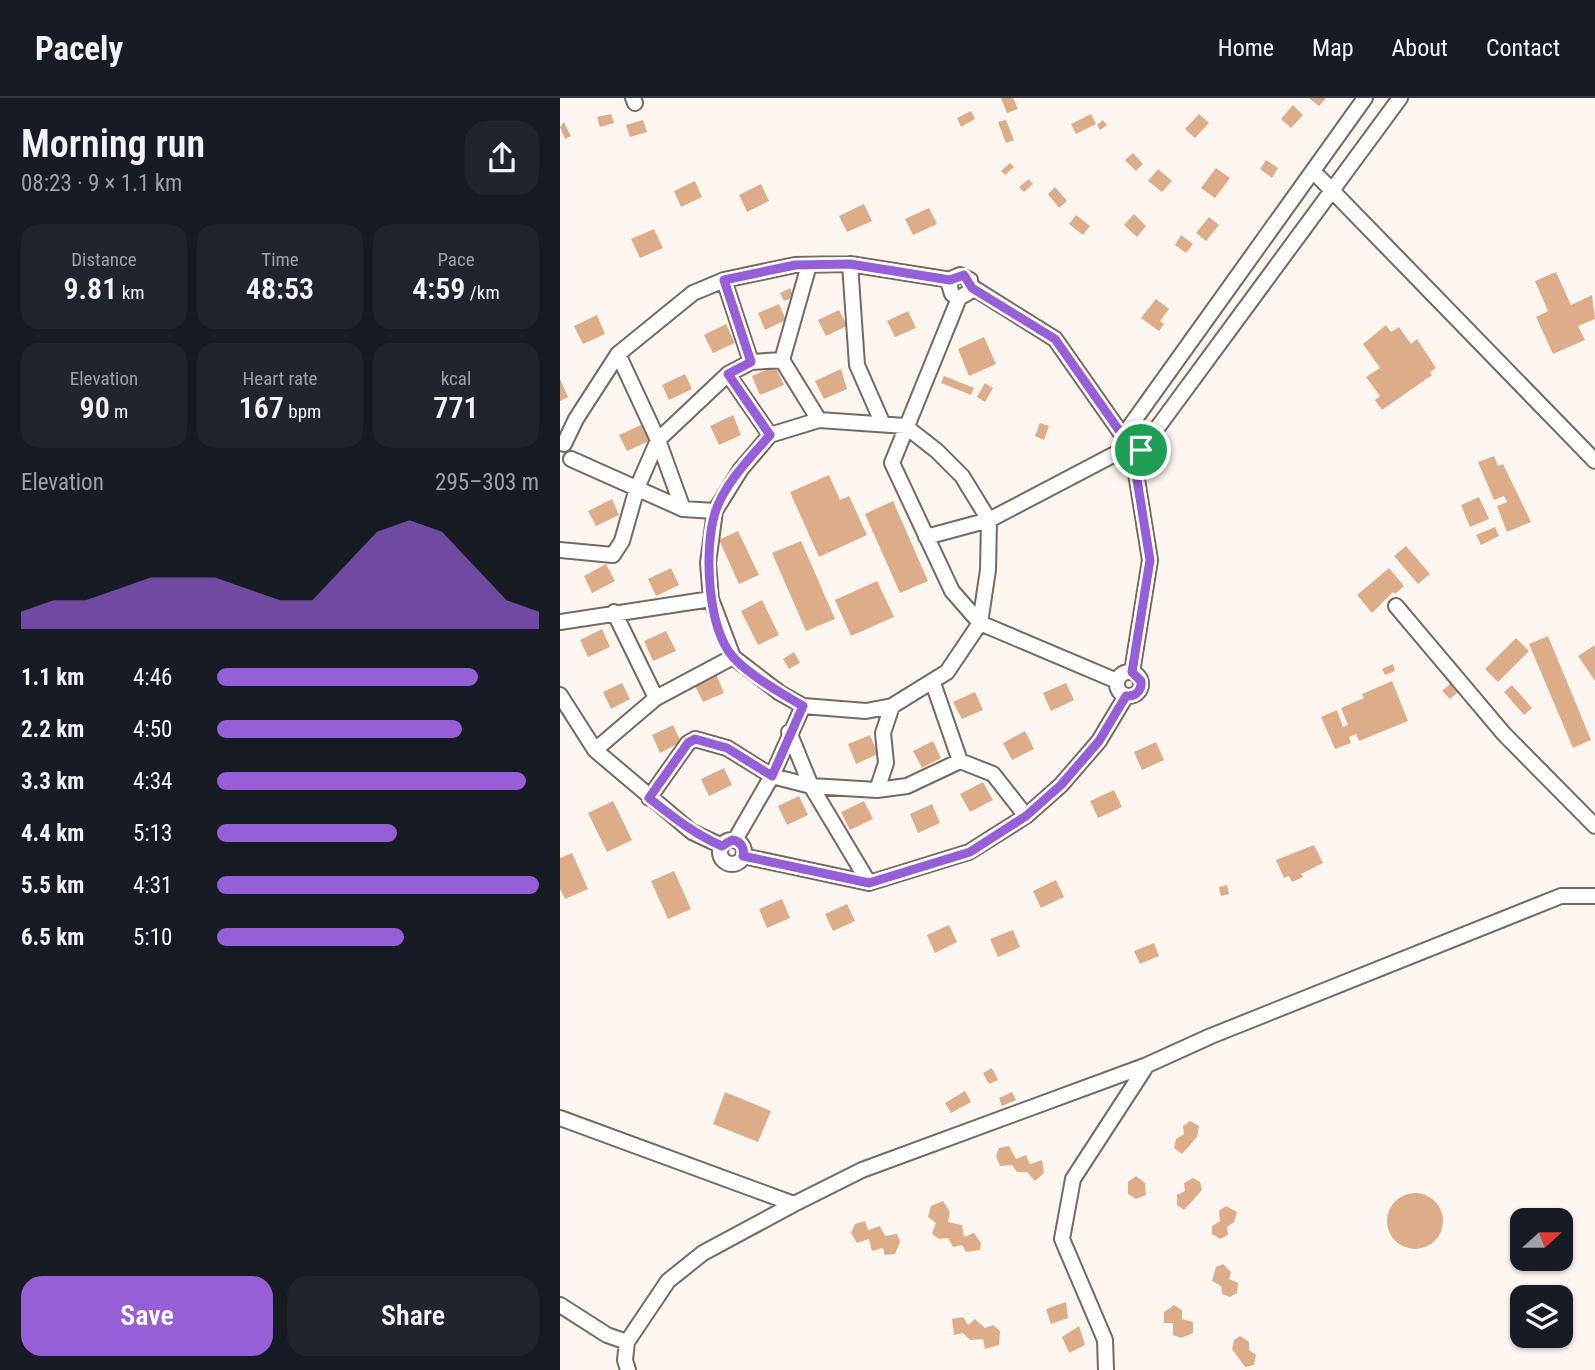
<!DOCTYPE html>
<html lang="en">
<head>
<meta charset="utf-8">
<style>
  body { margin:0; font-family:"Roboto Condensed",sans-serif; background:#20242c; color:#f1f3f6; height:100vh; display:flex; flex-direction:column; font-size:26px; white-space:nowrap }
  * { box-sizing:border-box; margin:0 }
  p { font-size:23px; color:#9ea1a6 }
  .icon { flex:none; width:38px; height:38px; fill:none; stroke:currentColor; stroke-width:2; stroke-linecap:round; stroke-linejoin:round }
  .map { position:relative; flex:1; overflow:hidden }
  .sheet { display:flex; flex-direction:column; background:#171b24; width:560px }
  .sheet>* { flex:none }
  .needle { width:46px; rotate:69deg }
  .fabs { position:absolute; left:950px; top:1110px; display:grid; gap:14px }
  .fabs a { display:grid; place-items:center; width:63px; height:63px; border-radius:14px; background:#171b24; box-shadow:0 2px 5px #0004; font-size:35px }
  .pin { position:absolute; display:grid; place-items:center; width:60px; height:60px; color:#fff; margin:-30px; border:4px solid #fff; border-radius:50%; box-shadow:0 2px 7px #0007 }
  .round { display:grid; place-items:center; flex:none; width:74px; height:74px; border-radius:21px; background:#20242c }
  .head { display:flex; align-items:center; justify-content:space-between; height:119px; padding:0 21px }
  h1 { font-size:38px; font-weight:600; line-height:52px }
  .figures { display:grid; grid-template-columns:repeat(3,1fr); gap:10px; height:119px; padding:7px 21px }
  .figures div { display:grid; align-content:center; border-radius:18px; background:#20242c; text-align:center }
  .figures b { font-size:30px; font-weight:600 }
  .figures small { font-size:19px; font-weight:400 }
  .figures p { font-size:19px }
  .chart { height:196px; padding:14px 21px }
  .chart p { display:flex; justify-content:space-between }
  .chart svg { width:100%; height:126px; margin-top:7px; fill:#965ed7; opacity:.7 }
  .cta { display:flex; gap:14px; margin-top:auto; padding:14px 21px }
  .cta a { flex:1; height:80px; border-radius:21px; background:#965ed7; color:#fff; font-size:28px; font-weight:600; line-height:80px; text-align:center }
  .cta a+a { background:#20242c; color:#f1f3f6 }
  ul { padding:0 21px; list-style:none; font-size:23px }
  li { display:grid; grid-template-columns:112px 84px 1fr; align-items:center; height:52px }
  li i { height:18px; border-radius:9px; background:#965ed7 }
  header { display:flex; align-items:center; gap:42px; box-sizing:border-box; height:98px; padding:0 35px; background:#171b24; border-bottom:2px solid #363941 }
  header strong { font-size:33px }
  nav { display:flex; gap:38px; margin-inline-start:auto; font-size:24px }
  main { display:flex; flex:1; min-height:0 }
  .map>svg:first-child { display:block }
  .building { fill:#ddad89 }
  .lines { fill:none; stroke-linecap:round; stroke-linejoin:round }
  .street-casing { stroke:#756960; stroke-width:18 }
  .street { stroke:#fff; stroke-width:14 }
  .route-casing { stroke:#fff; stroke-width:14 }
  .route { stroke:#965ed7; stroke-width:9 }
</style>
</head>
<body>
<header>
<strong>Pacely</strong>
<nav><a>Home</a><a>Map</a><a>About</a><a>Contact</a></nav>
</header>
<main>
<section class="sheet">
<div class="head"><div><h1>Morning run</h1><p>08:23 · 9 × 1.1 km</p></div><a class="round"><svg class="icon" aria-label="share" viewBox="0 0 24 24"><path d="M12 15V3M7 8l5-5 5 5M5 13v7h14v-7"/></svg></a></div>
<div class="figures">
<div><p>Distance</p><b>9.81<small> km</small></b></div>
<div><p>Time</p><b>48:53</b></div>
<div><p>Pace</p><b>4:59<small> /km</small></b></div>
</div>
<div class="figures">
<div><p>Elevation</p><b>90<small> m</small></b></div>
<div><p>Heart rate</p><b>167<small> bpm</small></b></div>
<div><p>kcal</p><b>771</b></div>
</div>
<div class="chart"><p><span>Elevation</span>295–303 m</p>
<svg viewBox="0 0 160 44" preserveAspectRatio="none"><path d="M0 44V38L10 34L20 34L30 30L40 26L50 26L60 26L70 30L80 34L90 34L100 22L110 10L120 6L130 10L140 22L150 34L160 38V44z"/></svg>
</div>
<ul>
<li><b>1.1 km</b>4:46<i style="width:81%"></i></li>
<li><b>2.2 km</b>4:50<i style="width:76%"></i></li>
<li><b>3.3 km</b>4:34<i style="width:96%"></i></li>
<li><b>4.4 km</b>5:13<i style="width:56%"></i></li>
<li><b>5.5 km</b>4:31<i style="width:100%"></i></li>
<li><b>6.5 km</b>5:10<i style="width:58%"></i></li>
</ul>
<div class="cta"><a>Save</a><a>Share</a></div>
</section>
<div class="map">
<svg width="1035" height="1272" viewBox="0 0 1035 1272">
  <rect width="100%" height="100%" fill="#fdf5ef"/>
  <path class="building" d="M441,0h12l5,11 -11,4z
    M749,0h17l-7,8z
    M733,7l10,10 -12,13 -10,-9z
    M411,13l4,8 -14,8 -4,-9z
    M51,16l3,9 -14,4 -3,-10z
    M531,16l5,10 -20,10 -5,-10z
    M639,16l10,9 -14,15 -10,-9z
    M83,22l4,12 -17,5 -4,-12z
    M446,22l8,20 -8,3 -8,-21z
    M543,22l4,5 -7,5 -3,-5z
    M4,24l7,14 -6,3 -5,-12z
    M573,55l10,11 -7,7 -11,-11z
    M706,62l12,8 -6,10 -12,-9z
    M450,65l4,4 -9,8 -4,-4z
    M656,70l14,10 -15,20 -14,-10z
    M598,71l14,12 -10,11 -14,-11z
    M469,81l4,5 -9,8 -5,-5z
    M135,83l7,16 -21,10 -7,-16z
    M201,86l8,17 -22,11 -8,-17z
    M495,89l12,14 -8,7 -11,-14z
    M304,106l8,17 -25,11 -8,-16z
    M369,110l8,16 -24,11 -8,-16z
    M574,116l12,12 -9,11 -13,-12z
    M516,117l14,11 -7,9 -14,-11z
    M649,119l10,8 -13,16 -10,-8z
    M94,131l9,19 -23,10 -9,-19z
    M621,137l12,9 -7,9 -11,-8z
    M996,174l15,33 21,-10 3,24 -17,7 7,14 -32,14 -17,-37 12,-6 -13,-30z
    M230,190l4,9 -10,4 -4,-8z
    M596,201l13,10 -9,12 4,3 -5,7 -18,-13z
    M219,206l7,16 -21,10 -7,-17z
    M279,212l8,16 -21,10 -8,-16z
    M348,213l8,17 -21,9 -8,-16z
    M37,217l8,19 -22,10 -9,-18z
    M166,226l9,19 -22,10 -9,-18z
    M826,227l5,7 8,-5 12,17 6,-5 19,29 -6,4 2,3 -50,35 -7,-10 5,-4 -14,-19 14,-9 -17,-24z
    M424,239l12,27 -27,12 -11,-27z
    M215,268l9,19 -24,10 -8,-19z
    M281,271l6,20 -23,10 -9,-18z
    M125,276l7,15 -23,11 -7,-15z
    M384,278l30,12 -3,7 -30,-12z
    M0,281l8,18 -8,4z
    M425,285l8,5 -8,14 -8,-5z
    M173,317l8,20 -22,10 -9,-19z
    M480,325l9,3 -5,14 -9,-4z
    M81,327l8,16 -22,10 -8,-16z
    M934,358l4,10 5,-2 28,58 -24,10 -10,-26 10,-4 -3,-6 -10,4 -16,-38z
    M269,377l11,25 9,-4 18,39 -48,22 -29,-65z
    M919,399l10,22 -19,8 -9,-22z
    M52,401l7,16 -23,11 -8,-15z
    M333,403l35,80 -28,12 -35,-79z
    M935,429l4,9 -18,9 -5,-10z
    M178,433l21,44 -20,9 -20,-44z
    M241,443l34,78 -29,12 -34,-78z
    M846,448l24,28 -12,10 -24,-28z
    M46,466l9,17 -23,12 -8,-17z
    M111,470l8,17 -23,11 -8,-17z
    M829,470l15,18 -9,8 -2,-2 -21,21 -15,-18z
    M317,483l17,36 -43,19 -16,-36z
    M202,502l17,35 -21,10 -17,-34z
    M42,531l8,18 -22,10 -8,-17z
    M106,533l10,20 -23,10 -9,-20z
    M988,538l43,104 -18,8 -44,-104z
    M956,540l13,13 -31,31 -13,-13z
    M1035,547v36l-17,-25z
    M234,554l6,11 -11,6 -6,-10z
    M833,566l2,7 -10,4 -3,-6z
    M156,576l8,19 -21,9 -9,-18z
    M832,583l16,40 -49,20 -3,-7 -7,3 2,6 -16,6 -14,-32 16,-7 6,17 5,-2 -7,-17 23,-10 -2,-4z
    M892,584l7,9 -9,8 -8,-8z
    M62,585l8,16 -19,10 -8,-17z
    M506,585l8,17 -23,11 -8,-18z
    M952,587l20,23 -8,7 -20,-23z
    M415,594l8,18 -21,9 -9,-17z
    M113,627l8,17 -21,11 -8,-18z
    M465,633l9,18 -22,11 -9,-17z
    M310,637l8,19 -22,10 -8,-20z
    M373,643l8,17 -19,10 -9,-17z
    M596,644l8,18 -22,10 -8,-18z
    M164,670l8,17 -23,11 -8,-17z
    M423,684l10,18 -23,12 -10,-18z
    M554,692l8,17 -24,11 -8,-17z
    M239,698l9,19 -21,10 -9,-19z
    M53,703l19,39 -25,12 -19,-39z
    M304,703l9,18 -23,11 -9,-18z
    M372,706l8,19 -22,10 -8,-19z
    M754,747l9,18 -22,11 2,3 -11,5 -3,-6 -5,2 -8,-18z
    M12,755l16,36 -23,10 -5,-10v-31z
    M114,773l17,38 -23,10 -17,-38z
    M496,782l8,17 -23,11 -8,-17z
    M667,787l2,9 -8,2 -2,-9z
    M222,801l8,19 -23,10 -8,-19z
    M287,806l8,17 -22,10 -8,-17z
    M389,827l8,17 -22,11 -8,-18z
    M453,832l7,17 -22,10 -8,-18z
    M594,845l5,13 -19,8 -6,-13z
    M432,970l6,12 -9,4 -6,-11z
    M405,993l6,11 -20,11 -6,-10z
    M165,994l46,19 -13,31 -45,-18z
    M452,994l4,8 -14,6 -3,-8z
    M630,1023l9,5 -2,11 -15,17 -8,-6 2,-9 8,-5 -1,-8z
    M449,1048l7,13 10,-4 4,9 12,-4 2,13 -9,8 -8,-9h-10l-5,-7 -12,1 -4,-10 3,-8z
    M576,1078l9,7 1,12 -10,4 -8,-5v-12z
    M633,1080l7,4 2,8 -18,20 -7,-5v-10l8,-4 -1,-8z
    M827 1123a28 28 0 1 1 56 0a28 28 0 1 1-56 0Z
    M383,1103l7,11 -2,10 14,3 2,12 10,-4 7,10 -1,7 -14,2 -4,-7 -9,2 -5,-9 -9,1 -7,-5 4,-11 -8,-6 3,-11z
    M666,1108l11,6 -3,10 -7,5 1,8 -8,4 -8,-5v-8l8,-5 -1,-10z
    M305,1123l3,9 12,-4 5,10 12,-2 3,8 -5,12 -10,1 -2,-7 -11,3 -3,-12 -12,4 -6,-10 4,-9z
    M663,1166l8,8 -2,7 9,4 -1,10 -7,4 -8,-3 -1,-8 -9,-5 4,-14z
    M506,1204l2,16 -17,6 -5,-15z
    M614,1207l8,5v9l11,3v11l-12,5 -8,-3v-12h-9v-11z
    M403,1219l5,8 7,-6 10,9 8,-3 7,6 -1,14 -14,4 -2,-10 -13,1 -7,-7 -9,2 -2,-16z
    M519,1228l6,19 -16,8 -7,-16z
    M680,1238l9,6v8l7,5 -2,10 -9,2 -13,-18 2,-9z"/>
  <g class="lines">
    <g class="street-casing">
      <path id="street" d="M73,0l2,5
        M753,73l282,290
        M290,166l7,101 25,57
        M249,167l-27,95 37,60
        M164,182l27,82
        M412,189l83,52 68,97 242,-338
        M399,200l-7,-4 -3,-10 4,-6 7,-3 10,5 1,11 -12,7 -67,165 60,128 28,32 137,58
        M58,256l40,86 25,69
        M168,276l42,61
        M259,322l86,6 32,25 25,25 27,44 -1,50 -8,53 -33,49 -55,34 -26,5 -63,-5 -23,-13 -47,-36 -22,-58 -3,-36 7,-52 26,-42 29,-34z
        M4,346l12,-25 42,-65 75,-61 31,-13 71,-15 55,-1 101,16
        M581,352l259,-352
        M11,361l112,50 32,2
        M366,439l63,-17 126,-66
        M0,452l53,5 9,-14 15,-53 21,-48 70,-66 23,-12 31,-2
        M836,508l108,128 91,92
        M0,524l151,-23
        M557 586a12 12 0 1 1 24 0a12 12 0 1 1-24 0Z
        M572,574l18,-112 -16,-99
        M0,597l35,55 97,82 30,14
        M96,600l77,-41
        M35,652l61,-52 -42,-86
        M400,663l33,13 33,42
        M251,688l66,4 9,-27 -3,-30 9,-27
        M251,688l58,97
        M317,692l30,-4 53,-25 -27,-78
        M89,700l39,-55 7,-4 32,9 45,28 39,10 -22,-54
        M175,742l37,-64 31,-70
        M160 754a12 12 0 1 1 24 0a12 12 0 1 1-24 0Z
        M183,758l126,27 100,-31 57,-36 35,-31 38,-44 27,-45
        M0,1020l234,86
        M0,1207l47,30 20,7
        M68,1272l-3,-10 2,-18 41,-61 35,-28 91,-49 68,-34 285,-105 64,-29 350,-140h34
        M546,1272l-1,-30 -43,-101 11,-60 74,-114"/>
    </g>
    <use href="#street" class="street"/>
  </g>
  <g class="lines">
    <g class="route-casing">
      <path id="route" d="M290,166l100,16 14,-5 8,13 83,51 68,97 12,2c8,7 8,17 -1,23l16,99 -18,112 9,9c1,9 -5,16 -15,15l-27,45 -38,44 -35,31 -56,36 -101,31 -126,-27c2,-9 -3,-15 -11,-16l-10,6c-28,-12 -50,-30 -73,-48l39,-55 7,-4 32,9 45,28 31,-70c-21,-12 -54,-31 -70,-49 -26,-30 -29,-108 -18,-144 9,-29 36,-56 55,-78l-42,-61 23,-12 -27,-82 71,-15z"/>
    </g>
    <use href="#route" class="route"/>
  </g>
</svg>
<div class="fabs">
<a><svg class="needle" viewBox="-14 -14 28 28"><path d="M0-13l5 13h-10z" fill="#e53935"/><path d="M0 13l5-13h-10z" fill="#9ea1a6"/></svg></a>
<a><svg class="icon" aria-label="layers" viewBox="0 0 24 24"><path d="M12 4l9 5-9 5-9-5zM3 14l9 5 9-5"/></svg></a>
</div>
<div class="pin" style="left:581px;top:352px;background:#1e9e55"><svg class="icon" aria-label="arrive" viewBox="0 0 24 24"><path d="M6 21V4h12l-3 4 3 4H6"/></svg></div>
</div>
</main>
</body>
</html>
